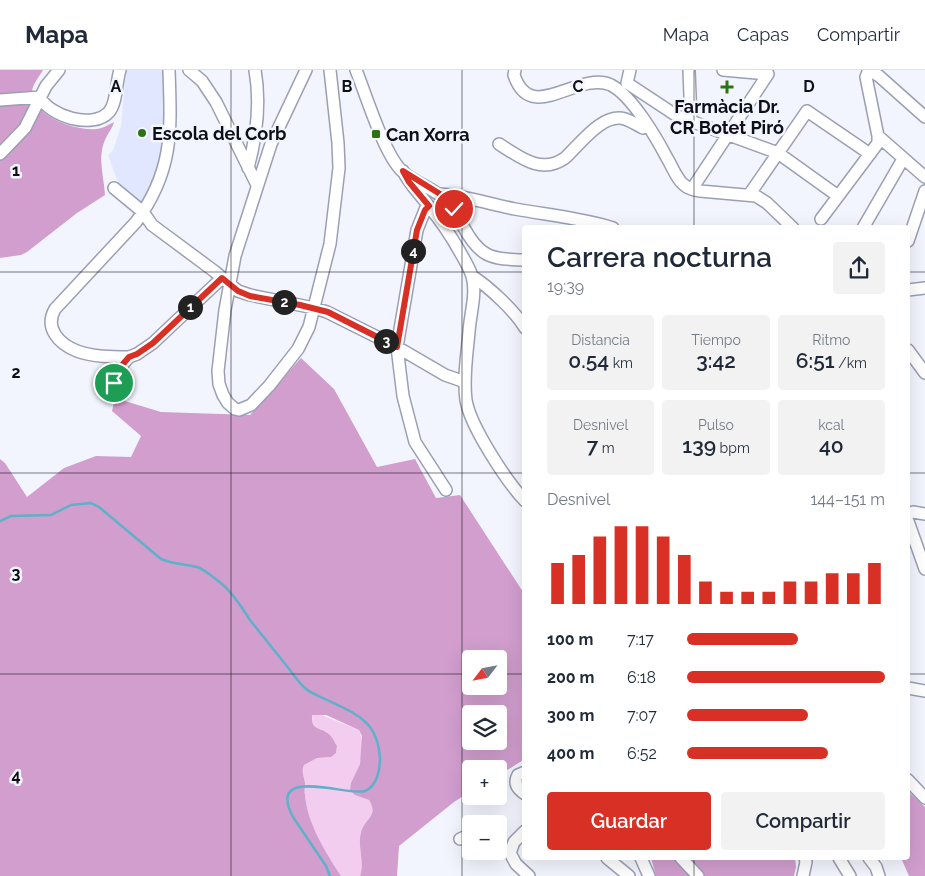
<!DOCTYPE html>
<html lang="es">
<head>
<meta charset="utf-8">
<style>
  body { margin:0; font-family:Raleway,sans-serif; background:#f2f2f3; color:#1f2937; height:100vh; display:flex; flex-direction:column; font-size:19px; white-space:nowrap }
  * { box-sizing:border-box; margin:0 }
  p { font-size:16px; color:#747a83 }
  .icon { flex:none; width:28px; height:28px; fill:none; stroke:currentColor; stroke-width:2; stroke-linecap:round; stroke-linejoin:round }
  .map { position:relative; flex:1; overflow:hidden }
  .side { position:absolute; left:522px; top:155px; width:388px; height:635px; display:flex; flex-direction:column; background:#fff; border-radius:5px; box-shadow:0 5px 20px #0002 }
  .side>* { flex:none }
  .needle { width:32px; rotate:238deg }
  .fabs { position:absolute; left:462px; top:580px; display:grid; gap:10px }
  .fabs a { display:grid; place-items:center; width:45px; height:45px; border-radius:5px; background:#fff; box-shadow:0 5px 20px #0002; font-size:25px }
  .pin { position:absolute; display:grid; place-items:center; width:42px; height:42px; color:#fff; margin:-21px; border:2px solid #fff; border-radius:50%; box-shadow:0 1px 5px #0007 }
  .km { position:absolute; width:25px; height:25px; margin:-12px; border-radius:50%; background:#222; color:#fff; font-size:14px; line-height:25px; text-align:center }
  .round { display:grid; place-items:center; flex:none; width:52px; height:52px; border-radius:5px; background:#f2f2f3 }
  .headline { display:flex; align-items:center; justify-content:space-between; height:85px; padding:0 25px }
  h1 { font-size:28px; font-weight:600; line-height:38px }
  .metrics { display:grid; grid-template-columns:repeat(3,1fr); gap:8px; height:85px; padding:5px 25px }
  .metrics div { display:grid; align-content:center; border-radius:5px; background:#f2f2f3; text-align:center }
  .metrics b { font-size:21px; font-weight:600 }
  .metrics small { font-size:14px; font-weight:400 }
  .metrics p { font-size:14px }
  .chart { height:140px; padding:10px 25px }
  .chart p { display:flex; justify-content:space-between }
  .chart svg { width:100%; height:90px; margin-top:5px; stroke:#d93025; stroke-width:6 }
  .action { display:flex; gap:10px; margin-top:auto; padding:10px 25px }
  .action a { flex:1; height:58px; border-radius:5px; background:#d93025; color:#fff; font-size:20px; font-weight:600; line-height:58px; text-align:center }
  .action a+a { background:#f2f2f3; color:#1f2937 }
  ul { padding:0 25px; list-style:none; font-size:16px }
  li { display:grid; grid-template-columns:80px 60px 1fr; align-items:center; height:38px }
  li i { height:12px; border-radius:6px; background:#d93025 }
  header { display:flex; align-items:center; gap:30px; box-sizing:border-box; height:70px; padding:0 25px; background:#fff; border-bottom:1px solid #e0e1e3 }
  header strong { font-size:24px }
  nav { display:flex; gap:28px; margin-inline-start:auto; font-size:18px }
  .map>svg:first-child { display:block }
  .built { fill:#e1e7ff }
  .green { fill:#f2cdef }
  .forest { fill:#d19ece; fill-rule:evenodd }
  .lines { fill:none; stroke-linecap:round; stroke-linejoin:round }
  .stream { stroke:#5fb0c9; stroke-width:2.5 }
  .minor-casing { stroke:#9a9fb4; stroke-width:14 }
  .minor { stroke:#fff; stroke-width:11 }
  .route-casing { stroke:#fff; stroke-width:10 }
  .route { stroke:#d93025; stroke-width:6 }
  .grid { fill:none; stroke:#0d0f16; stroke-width:1; stroke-opacity:0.55 }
  .poi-dot { fill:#2e7311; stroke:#f3f5fe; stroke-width:2 }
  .labels { text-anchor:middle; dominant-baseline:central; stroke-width:5; stroke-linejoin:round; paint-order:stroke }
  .poi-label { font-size:18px; font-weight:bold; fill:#0d0f16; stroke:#f3f5fe; text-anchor:start }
  .grid-label { font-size:16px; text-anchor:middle; font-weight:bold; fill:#0d0f16; stroke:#f3f5fe; stroke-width:5; stroke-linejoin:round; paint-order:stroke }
</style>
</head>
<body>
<header>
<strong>Mapa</strong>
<nav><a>Mapa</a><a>Capas</a><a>Compartir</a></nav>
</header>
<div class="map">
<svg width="925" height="806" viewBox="0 0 925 806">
  <rect width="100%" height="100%" fill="#f3f5fe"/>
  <path class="built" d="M126,0h38l2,69 -10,37 -13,27 -3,1 -20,-16 -12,-33 5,-5 8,-24z"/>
  <path class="green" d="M319,644l40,16c6,13 3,35 -5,47l2,18 13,5c10,16 -4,18 -8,32 -4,15 4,29 -1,44h-19c-16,-24 -34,-52 -36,-81 -1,-4 0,-8 0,-12 -1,-7 -4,-11 -1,-18l13,-7 14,-1 5,-4 1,-7c-2,-3 -4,-8 -7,-11 -9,-9 -18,-3 -18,-20z"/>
  <path class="forest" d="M0,0h43c-4,7 -12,16 -11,24 3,23 44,37 64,35 6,0 12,-4 18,-7 -2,7 -6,11 -9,18 -8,18 -1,36 0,55l-28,18 -50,39 -6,3 -21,3z
    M301,288l33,31 43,78 38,-8 21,39 24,-3 65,100v164l-26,16v-6h-28v22l-17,11 -55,44 -2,30h-37c5,-15 -3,-29 1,-44 4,-14 18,-16 8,-32l-14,-5 -5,-5 1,-7 9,-19 2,-28 -3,-6 -33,-15h-14c-1,17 9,11 18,20 3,3 5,8 7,11l-1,7 -5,4 -14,1 -13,7c-3,7 0,11 1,18 0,4 -1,8 0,12 2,28 21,58 36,81h-341v-417l5,4 22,34 37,-29 32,-12 35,1 10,-21 -29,-25 3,-13 46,14 89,3zM471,589h28v27h-28zM471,644h28v27h-28z
    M908,721l17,16v69h-16l-8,-18h7z
    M651,788h144l1,9 -2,9h-138z"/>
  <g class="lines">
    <path class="stream" d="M0,451l11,-5 40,-1 20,-10 20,-2 8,4 62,52c11,5 24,5 36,8 9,3 18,12 25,17 12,10 20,24 28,36 12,15 24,30 36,45 6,7 12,17 19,23 5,5 14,8 20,11 31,15 53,21 55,60 0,11 -3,27 -15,32 -16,6 -100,-27 -72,26l33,49 4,10"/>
    <g class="minor-casing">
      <path id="minor" d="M189,0l13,11 14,21 41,83
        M306,0l-35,74 -36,112 -10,54 -7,61 1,13 4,11 5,8 7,6 4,1 12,-5 18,-19 29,-37 11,-22 21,-83 9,-76 -1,-25 -8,-73
        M356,0c10,25 28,84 46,101 14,13 34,18 47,32 7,7 10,15 14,23 17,32 28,33 62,34
        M515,0l-1,5c17,51 64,-5 97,10 21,11 45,52 56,73 5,8 9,20 16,26 5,5 11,6 17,7l56,5 11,7 26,25
        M689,0l2,51
        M627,13l50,33 101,37 60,43
        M627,13l3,-13
        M40,27c9,19 53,33 69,15 8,-9 7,-30 11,-42
        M0,30l40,-3
        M878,66l47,41
        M499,74c21,13 42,31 66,14 15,-14 38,-46 60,-39 6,2 12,6 18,9l5,-2
        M0,84l25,-26 21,-42 13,-16
        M248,98c9,-33 13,-64 7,-98
        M403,101c7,14 18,24 27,37 11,13 21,28 30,44 4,7 9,15 12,24 5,18 -2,38 -3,56 -2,22 -6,46 -3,68 4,26 41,82 59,101
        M114,118l29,24 9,13 62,46 24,20 12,4 64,13 13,4 70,35 48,28 20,7
        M692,119l76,-115 -45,-4
        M440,124c25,2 50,10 75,15 33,6 66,9 98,19
        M749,125l58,-84 63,43
        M429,136l-4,4 -8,20 -20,117 6,49 12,46 31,48
        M821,149l57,-76v-7l-12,-59 2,-5 3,-1 8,5 46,41
        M863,158l40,-69
        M908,171l17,-50
        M472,206c17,11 43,35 53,52
        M908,220l17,-2
        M908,280l17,23
        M129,287c-17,0 -36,0 -52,-6 -18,-7 -33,-23 -22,-42l81,-87c38,-52 35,-92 33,-152
        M108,325l15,-31 6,-7 8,-3 16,-11 69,-65
        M908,444l5,-2 12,2
        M908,451l17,48
        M908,618l17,3
        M525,702l-7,3c-5,9 0,14 7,19
        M908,710l17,18
        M525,761l-11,11 -4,11 6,11 13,12
        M460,769l11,-5
        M499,775l7,7 4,1
        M607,788l22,18
        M641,788l8,18
        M681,788l17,18
        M839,788l11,18
        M869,788l7,9 3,9
        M803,806l3,-14 -1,-4"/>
    </g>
    <use href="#minor" class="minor"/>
  </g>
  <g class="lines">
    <g class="route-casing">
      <path id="route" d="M114,313l9,-19 6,-7 8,-3 16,-11 69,-65 16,13 12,5 50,9 28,7 69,35 20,-117 8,-20 4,-4 -20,-24 -6,-11 37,23 14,15"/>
    </g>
    <use href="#route" class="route"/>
  </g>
  <path class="grid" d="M231,0v806M462,0v806M694,0v158M0,202h525M908,202h17M0,403h525M908,403h17M0,604h471M499,604h26M908,604h17M694,788v18"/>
  <g class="poi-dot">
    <path d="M724.5 9.5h5v5h5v5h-5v5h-5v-5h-5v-5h5z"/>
    <circle cx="142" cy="63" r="5"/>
    <rect x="371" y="59" width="10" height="10" rx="2.5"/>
  </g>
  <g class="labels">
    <g class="poi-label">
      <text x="727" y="36" text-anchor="middle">Farmàcia Dr.<tspan x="727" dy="21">CR Botet Piró</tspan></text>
      <text x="152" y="63">Escola del Corb</text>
      <text x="386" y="64">Can Xorra</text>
    </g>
  </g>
  <g class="grid-label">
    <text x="116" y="22">A</text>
    <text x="347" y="22">B</text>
    <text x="578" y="22">C</text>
    <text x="809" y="22">D</text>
    <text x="16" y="106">1</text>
    <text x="16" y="308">2</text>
    <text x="16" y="509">3</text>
    <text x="16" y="711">4</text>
  </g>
</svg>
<div class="fabs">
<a><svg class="needle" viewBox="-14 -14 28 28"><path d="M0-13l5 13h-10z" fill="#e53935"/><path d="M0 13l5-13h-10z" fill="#747a83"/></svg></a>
<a><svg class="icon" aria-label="layers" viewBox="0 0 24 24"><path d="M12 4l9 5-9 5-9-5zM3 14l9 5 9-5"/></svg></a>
<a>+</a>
<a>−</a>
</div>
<div class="pin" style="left:114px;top:313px;background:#1e9e55"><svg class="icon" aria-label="arrive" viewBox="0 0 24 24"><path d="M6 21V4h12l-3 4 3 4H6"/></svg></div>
<div class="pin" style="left:454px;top:139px;background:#d93025"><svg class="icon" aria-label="check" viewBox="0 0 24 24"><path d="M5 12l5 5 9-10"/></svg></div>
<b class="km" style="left:190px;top:237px">1</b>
<b class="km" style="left:284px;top:232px">2</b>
<b class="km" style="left:386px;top:271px">3</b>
<b class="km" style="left:413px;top:181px">4</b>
<section class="side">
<div class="headline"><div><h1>Carrera nocturna</h1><p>19:39</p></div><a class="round"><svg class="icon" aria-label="share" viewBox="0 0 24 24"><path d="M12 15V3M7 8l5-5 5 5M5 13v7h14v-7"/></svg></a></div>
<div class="metrics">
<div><p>Distancia</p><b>0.54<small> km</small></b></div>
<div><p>Tiempo</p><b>3:42</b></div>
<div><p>Ritmo</p><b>6:51<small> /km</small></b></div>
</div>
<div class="metrics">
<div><p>Desnivel</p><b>7<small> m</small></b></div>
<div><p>Pulso</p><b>139<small> bpm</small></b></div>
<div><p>kcal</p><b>40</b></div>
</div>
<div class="chart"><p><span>Desnivel</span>144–151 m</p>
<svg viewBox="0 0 160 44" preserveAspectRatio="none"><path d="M5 44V24M15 44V20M25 44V11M35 44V6M45 44V6M55 44V11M65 44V20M75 44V33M85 44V38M95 44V38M105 44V38M115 44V33M125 44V33M135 44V29M145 44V29M155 44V24"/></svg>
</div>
<ul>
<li><b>100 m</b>7:17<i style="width:56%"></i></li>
<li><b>200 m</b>6:18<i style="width:100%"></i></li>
<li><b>300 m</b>7:07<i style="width:61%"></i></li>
<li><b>400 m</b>6:52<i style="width:71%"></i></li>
</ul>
<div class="action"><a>Guardar</a><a>Compartir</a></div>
</section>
</div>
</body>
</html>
